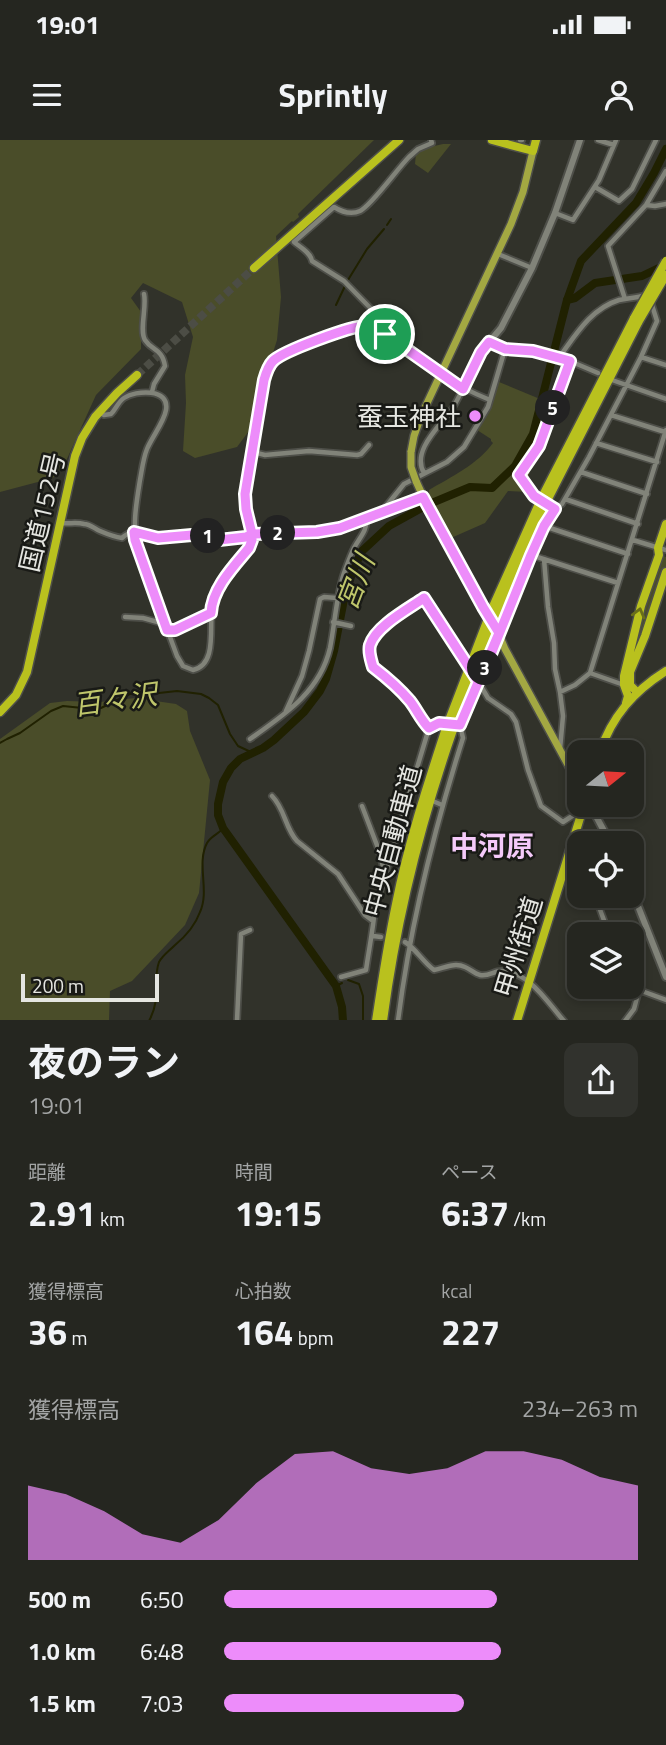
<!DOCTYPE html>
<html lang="ja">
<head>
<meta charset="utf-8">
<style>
  body { margin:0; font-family:"Titillium Web","Noto Sans JP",sans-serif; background:#31322d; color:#f1f3f6; height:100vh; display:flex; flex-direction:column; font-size:26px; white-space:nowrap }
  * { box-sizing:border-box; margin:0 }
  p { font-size:23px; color:#a3a5a5 }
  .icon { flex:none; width:38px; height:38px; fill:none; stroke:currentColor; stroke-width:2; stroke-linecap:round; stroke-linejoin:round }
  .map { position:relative; height:880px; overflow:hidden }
  .drawer { display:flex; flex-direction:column; background:#252620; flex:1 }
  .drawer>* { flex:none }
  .needle { width:46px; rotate:72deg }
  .controls { position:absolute; left:567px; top:600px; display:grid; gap:14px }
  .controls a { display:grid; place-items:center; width:77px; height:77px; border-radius:14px; background:#252620; box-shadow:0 4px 10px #0003,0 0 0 2px #42433e; font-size:35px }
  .scale { position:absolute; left:21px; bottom:18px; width:138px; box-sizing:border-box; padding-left:7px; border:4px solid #e5e6e1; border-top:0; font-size:19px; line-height:24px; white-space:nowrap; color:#e5e6e1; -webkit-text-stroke:5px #191a16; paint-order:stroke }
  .pin { position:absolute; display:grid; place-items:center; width:60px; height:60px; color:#fff; margin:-30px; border:4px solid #fff; border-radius:50%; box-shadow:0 2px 7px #0007 }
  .km { position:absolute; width:35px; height:35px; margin:-18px; border-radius:50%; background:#222; color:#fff; font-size:19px; line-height:35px; text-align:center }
  .round { display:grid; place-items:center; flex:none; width:74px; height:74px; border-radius:14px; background:#31322d }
  .head { display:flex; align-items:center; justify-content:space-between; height:119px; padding:0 28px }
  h1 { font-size:38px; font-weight:700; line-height:52px }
  .metrics { display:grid; grid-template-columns:repeat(3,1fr); gap:10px; height:119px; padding:7px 28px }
  .metrics div { display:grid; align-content:center }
  .metrics b { font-size:35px; font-weight:700 }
  .metrics small { font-size:19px; font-weight:400 }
  .metrics p { font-size:19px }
  .chart { height:196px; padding:14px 28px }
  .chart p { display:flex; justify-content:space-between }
  .chart svg { width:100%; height:126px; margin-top:7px; fill:#ed8cfa; opacity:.7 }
  ul { padding:0 28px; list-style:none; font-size:23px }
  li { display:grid; grid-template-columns:112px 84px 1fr; align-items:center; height:52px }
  li i { height:18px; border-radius:9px; background:#ed8cfa }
  .status { display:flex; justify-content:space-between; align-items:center; height:49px; padding:0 35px; background:#252620; direction:ltr }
  .status svg { height:19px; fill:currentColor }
  header { display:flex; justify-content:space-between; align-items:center; height:91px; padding:0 28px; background:#252620; font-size:32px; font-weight:700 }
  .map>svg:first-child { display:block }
  .green { fill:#4a4d29 }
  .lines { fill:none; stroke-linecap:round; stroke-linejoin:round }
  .stream { stroke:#202101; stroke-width:2 }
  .river { stroke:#202101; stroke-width:8 }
  .highway-tunnel { stroke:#4c4d45; stroke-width:8; stroke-dasharray:8 4; stroke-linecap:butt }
  .street-casing { stroke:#4e4f49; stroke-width:8 }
  .secondary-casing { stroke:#4e4f49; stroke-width:10 }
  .primary-casing { stroke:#4e4f49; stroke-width:10 }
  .highway-casing { stroke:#4e4f49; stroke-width:11 }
  .street { stroke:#818379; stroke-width:4.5 }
  .secondary { stroke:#818379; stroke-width:6 }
  .primary { stroke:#a3a842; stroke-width:7 }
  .highway { stroke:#b9c11e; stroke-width:8 }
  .primary-bridge-casing { stroke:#4e4f49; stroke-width:10; stroke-linecap:butt }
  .highway-bridge-casing { stroke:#4e4f49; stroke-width:11; stroke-linecap:butt }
  .primary-bridge { stroke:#a3a842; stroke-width:7 }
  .highway-bridge { stroke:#b9c11e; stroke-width:8 }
  .oneway { stroke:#696e1a }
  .route-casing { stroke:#fff; stroke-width:14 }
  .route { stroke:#ed8cfa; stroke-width:9 }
  .poi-dot { fill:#ed8cfa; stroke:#191a16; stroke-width:2.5 }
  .labels { text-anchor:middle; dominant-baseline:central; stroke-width:5; stroke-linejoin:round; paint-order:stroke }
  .poi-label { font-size:26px; fill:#e5e6e1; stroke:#191a16; text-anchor:end }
  .street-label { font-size:26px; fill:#e5e6e1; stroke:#191a16 }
  .water-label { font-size:28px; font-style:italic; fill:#bfc66b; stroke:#191a16 }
  .neighbourhood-label { font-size:28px; font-weight:bold; fill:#f5cafa; stroke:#191a16 }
</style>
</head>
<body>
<div class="status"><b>19:01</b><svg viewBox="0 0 49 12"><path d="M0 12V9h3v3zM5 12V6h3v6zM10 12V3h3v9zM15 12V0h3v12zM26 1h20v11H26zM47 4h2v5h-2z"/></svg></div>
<header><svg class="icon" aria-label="menu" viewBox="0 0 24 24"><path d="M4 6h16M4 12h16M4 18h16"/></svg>Sprintly<svg class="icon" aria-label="person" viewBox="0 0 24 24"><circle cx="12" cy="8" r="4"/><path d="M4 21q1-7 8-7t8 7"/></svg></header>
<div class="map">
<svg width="666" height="881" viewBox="0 0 666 881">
  <rect width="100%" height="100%" fill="#31322a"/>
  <path class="green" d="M0,0h374l-76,74 1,3 -6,5 -1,-1 -16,15 5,61 -4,43 -6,19 -5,8 -7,17 -7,30v13l-15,20 -42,11 -12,-7 3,-48 -1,-28 8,-38 -11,-35 -39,-19 -12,15 10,14v37l-45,46 -30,66 -13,17 -53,14z
    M443,4h8l-23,29 -13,-9 1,-11 14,-6z
    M499,242l53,22 -24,74 5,11 -5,3 -20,-1 -23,32 -34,15 -22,-40v-8c22,-13 49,-26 64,-47l-2,-2v-2l-14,-9 16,-31z
    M663,416l3,1v11l-35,96 9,-43z
    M135,558l41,6 11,7 3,20 20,49 -11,113 -14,32 -53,56 -22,10 -1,29h-109v-281l50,-36 17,-2 33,1z"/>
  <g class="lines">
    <path class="stream" d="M387,85l4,-6
      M348,140l19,-31 17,-20
      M336,165l9,-19
      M0,603l7,-4 13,-6 31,-22 12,-5 29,3 9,-1 33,-16 25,1 18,-2 24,3 8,4 9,7 12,29 8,12 15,7
      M348,840l11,4 4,12v25
      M336,846l6,-3
      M149,881c13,-24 3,-39 10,-59 4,-7 9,-10 15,-16 11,-9 21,-20 26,-34 10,-22 -4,-48 7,-69 4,-7 12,-9 16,-15"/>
    <path class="river" d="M567,160l8,-2 20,-15 47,-7 23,-11
      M343,881l-1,-14 -6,-21 -113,-158 -5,-13v-11l5,-22 8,-14 9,-9 23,-11 11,-8 30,-28 16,-21 6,-12 8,-28 12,-62 15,-37 28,-26 38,-21 43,-18 22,1 23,-22 18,-32 34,-134 14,-39 55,-58 18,-30 12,-24"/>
    <path class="highway-tunnel" d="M137,235l117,-107"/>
    <g class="street-casing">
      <path id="street" d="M520,0h2
        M598,0l16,5
        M595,47l24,14 13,-12 24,-49
        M646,65l9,1 11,-2
        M555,73l18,7 26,-40 17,-40
        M498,114l34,14
        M144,154c3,13 -5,36 1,46 7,11 17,8 20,26l-11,18 -2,8
        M625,159l-17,-53 38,-41 20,-34
        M385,194l1,-3 -5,-12 -37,-38 -32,-20c-1,-8 -12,-14 -18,-19l40,-35c8,5 17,8 26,4 11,-5 38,-43 49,-54l9,-8 14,-6 -1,-3
        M489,202l16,7h19l34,7 40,17
        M641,217l25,8
        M561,218l2,-6c15,-21 30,-44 56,-52 9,-2 18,-2 27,-5
        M612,240l54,19
        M99,272l5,3 7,-1c5,-5 7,-12 13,-16 12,-8 46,-10 42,12 -2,12 -14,27 -19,39 -4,10 -5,21 -7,31 -4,25 -8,46 -2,70l39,106 6,10 10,4c28,-6 13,-53 21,-73 5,-14 25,-37 35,-49 7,-17 -5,-36 -4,-54l19,-114c6,-24 21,-27 42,-35 17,-6 44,-21 62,-19 20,3 57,38 75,50 15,10 30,17 47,24
        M611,275l54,17
        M596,303l61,19
        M253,312l12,3 44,-4 48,4 4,-1 8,-9
        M581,332l66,22
        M424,333c-13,-22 16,-47 28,-64 4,-6 7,-13 11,-20
        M565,359l73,25
        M555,369l-21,-12 -15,-22 20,-29 31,-85
        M383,370l21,-26 43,-22 17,-15 24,-40 17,-58
        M61,383c8,1 16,-1 23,1 6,0 11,5 16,7 7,3 15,6 22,7 15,-14 27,1 46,0 10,-1 21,-4 32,-3 8,0 14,5 21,5 7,0 21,-2 27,-4 10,-3 0,-2 11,-2 39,-3 69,0 107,-15
        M544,386l84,28
        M633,400l33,10
        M531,415l87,28
        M544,419l4,48 6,36 1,26 5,23 3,24 -3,33
        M125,477l18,1 22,6
        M333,482l18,4
        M167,490h8l36,-16
        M590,533l34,12
        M479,543l9,15 23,16 5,8 12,48 13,36 22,16 17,-11
        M560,552l15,-7 15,-12 76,-243
        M286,571l16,-35 7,-25 11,-52 4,-2 13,1
        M460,585l84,-199 11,-17 7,-5 27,-47 52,-100 16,-36 -6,-19
        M429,588c-8,-8 -12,-18 -19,-27 -11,-13 -24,-24 -37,-34 -2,-7 -5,-15 -3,-22 6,-19 38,-36 54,-47l45,69
        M250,599c34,-24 70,-47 80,-91 5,-25 6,-51 14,-75 3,-8 6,-17 10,-25 5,-10 14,-18 12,-29l16,-8 41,-14
        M272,656c13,13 13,32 25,45l41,33 27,41 8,6
        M435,662l7,3
        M362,666l16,42 7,26
        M595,756l14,38
        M373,796l8,1
        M405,802c11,7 18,20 29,28 11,-2 20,-8 31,-3 5,2 10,7 15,8 8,2 14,-4 21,-4 28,0 46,31 63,50
        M341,837l25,-7c3,-21 7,-40 9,-62l54,-180 10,-5 9,1
        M632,843l7,7 27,10
        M237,881l4,-87 9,-4
        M398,881c12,-96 36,-191 65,-283l-3,-13h-4
        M625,881l9,-12 5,-19"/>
    </g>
    <g class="secondary-casing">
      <path id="secondary" d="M463,249l18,-37 20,-24 31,-60 23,-55 25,-73
        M590,665l21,39
        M632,751l34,86"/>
    </g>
    <g class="primary-casing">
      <path id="primary" d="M411,312l3,-16 7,-20 90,-192 12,-32 10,-41
        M416,341c19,43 43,84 66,125 8,14 17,27 23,43l74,136"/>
    </g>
    <g class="highway-casing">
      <path id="highway" d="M492,0l41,11 3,-11
        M254,128l145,-128
        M542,357l92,-179
        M548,359l91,-178
        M637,552l-7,-7v-13l15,-36 21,-64
        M626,563l2,-7 -4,-11v-9l17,-70 18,-51 -1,-7 8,-24
        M0,572l16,-17 11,-23 48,-216 7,-18 13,-21 22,-24 20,-18
        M600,612c12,-36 34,-61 66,-81
        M376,881c6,-40 12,-79 20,-117 12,-60 31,-118 50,-176
        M383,881c13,-100 37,-196 70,-291
        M517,881l67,-216"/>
    </g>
    <use href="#street" class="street"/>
    <use href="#secondary" class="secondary"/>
    <use href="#primary" class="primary"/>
    <use href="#highway" class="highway"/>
    <g class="primary-bridge-casing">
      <path id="primary-bridge" d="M411,312v15l5,14"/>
    </g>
    <g class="highway-bridge-casing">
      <path id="highway-bridge" d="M634,178l32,-57
        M639,181l27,-46
        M446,588l45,-117 51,-114
        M453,590l26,-72 69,-159"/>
    </g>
    <use href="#primary-bridge" class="primary-bridge"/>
    <use href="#highway-bridge" class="highway-bridge"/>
  </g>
  <defs><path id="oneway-chevron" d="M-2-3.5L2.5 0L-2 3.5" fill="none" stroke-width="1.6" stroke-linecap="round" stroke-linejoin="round" transform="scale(1.75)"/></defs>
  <use class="oneway" href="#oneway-chevron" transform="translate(639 473) rotate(-75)"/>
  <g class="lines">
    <g class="route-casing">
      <path id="route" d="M385,194c-7,-4 -13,-8 -20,-8 -14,0 -82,25 -92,35 -5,5 -7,12 -9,19l-19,114 1,15 6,25 -6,3 -27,3 -15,-5h-12l-34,3 -24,-6 1,8 32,90h8l36,-17c1,-24 22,-46 38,-65l3,-8v-6l65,-2 23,-4 83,-31 60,110 16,26 -39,92 -21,-2 -10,5c-8,-8 -12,-18 -19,-27 -11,-13 -24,-24 -37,-34 -2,-7 -5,-15 -3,-22 6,-19 38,-36 54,-47l54,83 9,-17 44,-109 13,-29 11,-17 -21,-13 -15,-21 20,-29 31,-85 -37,-10 -28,-2 -16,-7 -8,10 -18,37 -78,-55"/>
    </g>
    <use href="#route" class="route"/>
  </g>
  <circle class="poi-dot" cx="475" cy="276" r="7"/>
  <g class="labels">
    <g class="poi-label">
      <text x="461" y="276">蚕玉神社</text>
    </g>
    <g class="street-label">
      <text transform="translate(42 372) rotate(-77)">国道152号</text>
      <text transform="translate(392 701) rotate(-75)">中央自動車道</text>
      <text transform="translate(518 807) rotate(-73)">甲州街道</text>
    </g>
    <g class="water-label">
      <text transform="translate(355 442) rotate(-69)">宮川</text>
      <text transform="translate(115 559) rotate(-8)">百々沢</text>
    </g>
    <g class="neighbourhood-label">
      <text x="492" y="705">中河原</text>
    </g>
  </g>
</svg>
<div class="controls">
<a><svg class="needle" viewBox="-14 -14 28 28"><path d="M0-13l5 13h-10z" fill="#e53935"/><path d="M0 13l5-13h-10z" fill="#a3a5a5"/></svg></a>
<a><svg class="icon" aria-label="locate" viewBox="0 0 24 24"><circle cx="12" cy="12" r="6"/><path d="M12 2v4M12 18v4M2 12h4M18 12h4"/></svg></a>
<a><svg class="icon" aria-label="layers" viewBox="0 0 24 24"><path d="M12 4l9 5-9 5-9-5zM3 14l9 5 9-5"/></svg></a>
</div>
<div class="scale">200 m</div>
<div class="pin" style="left:385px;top:194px;background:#1e9e55"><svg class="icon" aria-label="arrive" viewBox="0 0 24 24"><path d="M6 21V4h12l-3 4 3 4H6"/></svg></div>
<b class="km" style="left:208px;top:396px">1</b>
<b class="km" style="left:278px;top:393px">2</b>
<b class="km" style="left:485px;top:528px">3</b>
<b class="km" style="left:553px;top:268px">5</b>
</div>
<section class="drawer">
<div class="head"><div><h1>夜のラン</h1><p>19:01</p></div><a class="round"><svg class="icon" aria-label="share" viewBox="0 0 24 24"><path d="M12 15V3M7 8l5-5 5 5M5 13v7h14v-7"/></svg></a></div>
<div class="metrics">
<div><p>距離</p><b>2.91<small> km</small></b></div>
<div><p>時間</p><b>19:15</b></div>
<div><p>ペース</p><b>6:37<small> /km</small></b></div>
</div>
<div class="metrics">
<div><p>獲得標高</p><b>36<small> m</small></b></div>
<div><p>心拍数</p><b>164<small> bpm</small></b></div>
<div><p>kcal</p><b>227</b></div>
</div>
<div class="chart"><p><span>獲得標高</span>234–263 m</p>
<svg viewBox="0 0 160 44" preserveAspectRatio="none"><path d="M0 44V18L10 21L20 27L30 35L40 38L50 30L60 17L70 7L80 6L90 12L100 14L110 12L120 6L130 6L140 9L150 15L160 18V44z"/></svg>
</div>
<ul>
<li><b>500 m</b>6:50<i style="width:66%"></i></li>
<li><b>1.0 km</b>6:48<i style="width:67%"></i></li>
<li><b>1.5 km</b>7:03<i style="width:58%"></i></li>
</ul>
</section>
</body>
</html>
